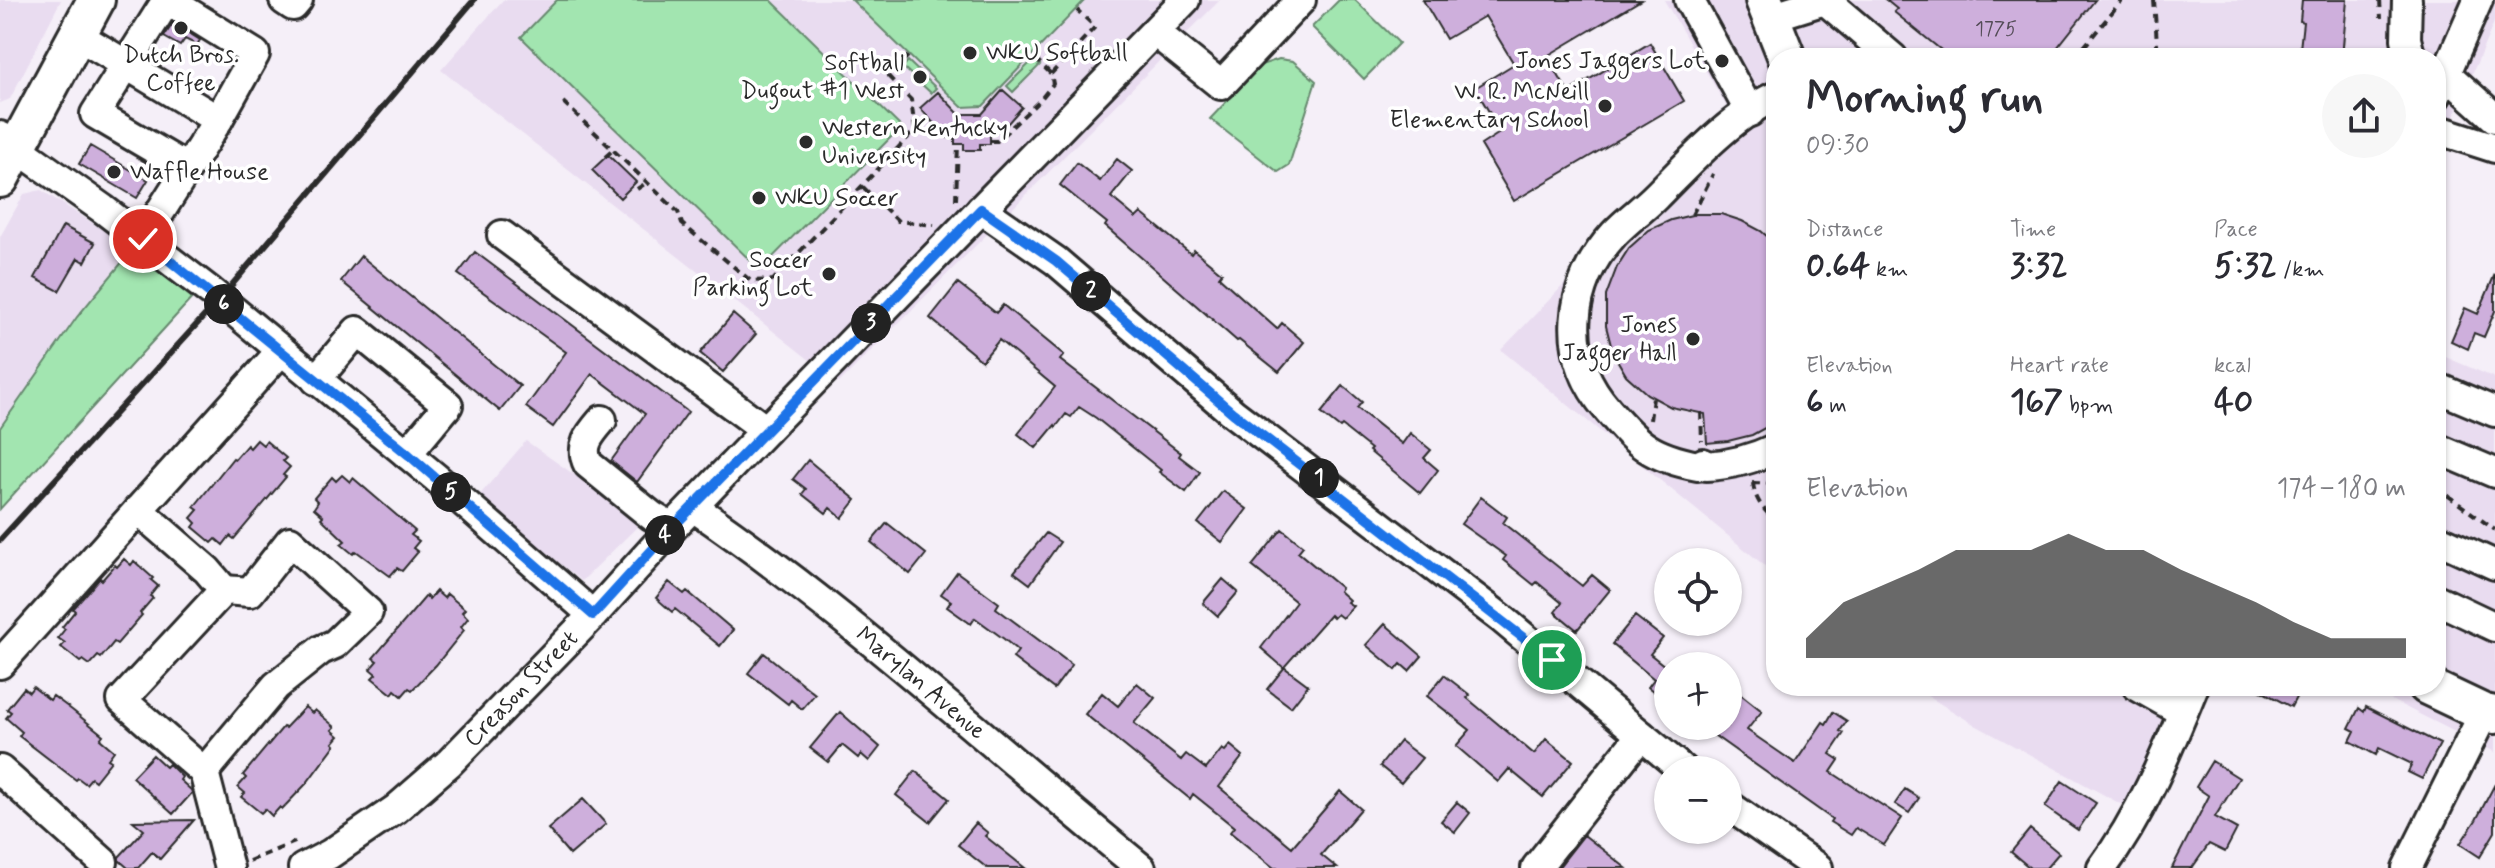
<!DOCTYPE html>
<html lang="en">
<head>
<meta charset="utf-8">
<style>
  body { margin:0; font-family:Mynerve,sans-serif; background:#f7f7f7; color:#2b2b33; height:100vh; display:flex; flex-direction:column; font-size:30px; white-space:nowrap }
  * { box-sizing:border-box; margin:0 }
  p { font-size:26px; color:#7c7c81 }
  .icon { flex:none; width:44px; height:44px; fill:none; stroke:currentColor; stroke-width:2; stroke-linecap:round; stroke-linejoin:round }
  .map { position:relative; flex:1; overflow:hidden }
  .sheet { position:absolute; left:1766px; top:48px; width:680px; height:648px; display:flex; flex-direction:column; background:#fff; border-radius:32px; box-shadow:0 2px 6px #0004 }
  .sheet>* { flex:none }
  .buttons { position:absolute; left:1654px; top:548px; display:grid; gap:16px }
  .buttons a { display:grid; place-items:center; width:88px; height:88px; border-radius:50%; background:#fff; box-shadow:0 2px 6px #0004; font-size:40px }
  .pin { position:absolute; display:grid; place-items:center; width:68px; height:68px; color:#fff; margin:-34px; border:4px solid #fff; border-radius:50%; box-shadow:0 2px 8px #0007 }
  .km { position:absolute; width:40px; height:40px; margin:-20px; border-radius:50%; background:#222; color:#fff; font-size:22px; line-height:40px; text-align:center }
  .round { display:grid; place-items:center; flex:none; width:84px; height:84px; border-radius:42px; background:#f7f7f7 }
  .headline { display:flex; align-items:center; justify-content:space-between; height:136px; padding:0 40px }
  h1 { font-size:44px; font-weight:800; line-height:60px }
  .stats { display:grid; grid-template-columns:repeat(3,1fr); gap:12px; height:136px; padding:8px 40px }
  .stats div { display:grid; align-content:center }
  .stats b { font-size:34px; font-weight:800 }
  .stats small { font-size:22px; font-weight:400 }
  .stats p { font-size:22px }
  .chart { height:224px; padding:16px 40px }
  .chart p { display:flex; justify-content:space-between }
  .chart svg { width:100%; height:144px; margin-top:8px; fill:#2b2b2b; opacity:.7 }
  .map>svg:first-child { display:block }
  .built { fill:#e9dcf0 }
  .green { fill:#a2e5b0; stroke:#66886e; stroke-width:2 }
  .building { fill:#ceafdc; stroke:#2b2b2b; stroke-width:2 }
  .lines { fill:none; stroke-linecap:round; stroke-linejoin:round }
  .minor-casing { stroke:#2b2b2b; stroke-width:34 }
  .major-casing { stroke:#2b2b2b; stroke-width:42 }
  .path { stroke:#2b2b2b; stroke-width:4; stroke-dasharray:8 6; stroke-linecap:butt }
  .minor { stroke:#fff; stroke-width:28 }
  .major { stroke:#fff; stroke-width:36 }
  .rail { stroke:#2b2b2b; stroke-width:6 }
  .route-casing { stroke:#fff; stroke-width:16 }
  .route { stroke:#1a73e8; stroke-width:10 }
  .poi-dot { fill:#2b2b2b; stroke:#fff; stroke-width:3 }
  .labels { text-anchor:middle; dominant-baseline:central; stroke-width:7; stroke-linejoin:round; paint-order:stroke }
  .number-label { font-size:20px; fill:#544c57 }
  .poi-label { font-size:24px; fill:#2b2b2b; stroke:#fff; text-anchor:end }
  .street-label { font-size:24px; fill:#2b2b2b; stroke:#fff }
</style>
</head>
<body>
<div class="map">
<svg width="2495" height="868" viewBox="0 0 2495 868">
  <rect width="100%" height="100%" fill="#f5eff8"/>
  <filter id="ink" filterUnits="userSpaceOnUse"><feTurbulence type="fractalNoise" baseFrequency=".0125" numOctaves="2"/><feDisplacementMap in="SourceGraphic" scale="16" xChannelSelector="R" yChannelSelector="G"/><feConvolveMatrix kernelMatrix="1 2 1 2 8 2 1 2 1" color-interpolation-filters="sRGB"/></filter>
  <g filter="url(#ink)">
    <path class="built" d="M0,0h61l-51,99 -10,4z
      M503,0h717l-381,383 -398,-313z
      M1664,0h831v20l-59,139v-101h-660v517l-275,-225 229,-238z
      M41,190l92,59 -56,68 -77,111v-191l24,-43z
      M2436,353l59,25v374l-132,-66h73z
      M526,441l116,81 -60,59 -104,-84z
      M1911,686h273l-54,123 -153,-83z"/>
    <path class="green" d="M557,0h214l130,127 -141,143 -239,-233z
      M852,0h233l-102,106 -21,1z
      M1339,0h16l44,43 -35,36 -52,-52z
      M1279,59l14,2 23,20 -27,84 -11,7 -68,-53 51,-54z
      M1033,60l7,5 -27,27 -6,-6z
      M908,61l28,27 -5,5 -28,-26z
      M133,249l60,48 -193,212v-81l77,-111z"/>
    <path class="building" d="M1423,0h218l-94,56 21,36 82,-49 34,58 -170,100 -33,-56 20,-13 -26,-44 39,-24 -29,-48 -39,23z
      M1886,0h209l-46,58h-98l-57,-46 3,-3z
      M2302,0h45l-5,58h-43l4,-36 -3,-1z
      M173,23l27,17 -3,5 -12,-6 -5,7 -16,-9z
      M1003,90l19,17 -21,24 -7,-1v4h-4v10h-10v6h-16v-6h-9v-9h-11l-24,-27 18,-16 21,22h23z
      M90,146l58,34 -11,18 -58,-34z
      M608,155l28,27 -16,16 -28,-28z
      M1117,159l15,12 -21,26 25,21 5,-5 50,41 3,-4 28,23 -3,4 58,52 5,-6 22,19 -25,30 -40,-32 -2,1 -132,-115 2,-3 -47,-38 17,-22 23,18z
      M1696,214h25l21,7 19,10 15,13v178l-24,13 -24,6 -21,2 -2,-29 -34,-7 -24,-13 -21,-19 -13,-22 -7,-27v-30l11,-29 12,-19 20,-18 22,-10z
      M63,226l32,17 -10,19 -7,-4 -19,33 -24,-13z
      M475,252l213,160 -51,70 -26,-21 34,-47 -53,-40 -39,53 -27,-20 40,-55 -108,-78z
      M361,256l159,130 -20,25 -159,-130z
      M2495,274v37l-11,26 -10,-4 -6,16 -17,-8 14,-33 13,6z
      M958,283l38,30 7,-8 61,50 -4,5 121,93 -2,3 21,16 -14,20 -27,-20 2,-2 -65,-52 -17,-11 -8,10 -5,-3 -10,13 -1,-2 -19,23 -18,-14 37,-47 -56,-47 -17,21 -52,-43z
      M733,314l23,20 -33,38 -23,-19z
      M1343,386l19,16 -5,6 45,36 8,-11 21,17 -7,8 14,12 -18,23 -51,-42 2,-2 -29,-23 -2,2 -19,-15z
      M257,440l6,5 3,-4 20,17 -3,3 7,6 -7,8 3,2 -52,62 -4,-3 -7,9 -7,-6 -4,4 -19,-16 3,-4 -5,-5 7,-8 -4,-3 39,-49 2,1 12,-14 3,3z
      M808,460l48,40 -14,18 -12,-10 -4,5 -24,-19 4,-5 -13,-10z
      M342,475l8,7 3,-4 62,53 -4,4 8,6 -6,7 5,4 -16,19 -5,-3 -7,8 -34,-25 -3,3 -12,-10 4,-3 -24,-23 2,-2 -9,-8 4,-6 -4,-4 18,-21 4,4z
      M1223,491l24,18 -25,33 -24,-19z
      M1481,497l26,20 -4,6 79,63 10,-11 18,15 -33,40 -22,-18 7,-9 -25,-21 -3,3 -31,-25 3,-4 -45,-32z
      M887,523l39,31 -16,20 -39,-32z
      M1282,529l21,17 -5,6 43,36 -2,3 10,9 -2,2 6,4 -11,12 -5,-4 -4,4 -3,-3 -46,52 24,18 -17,22 -24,-18 17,-21 -23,-20 35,-46 -44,-36z
      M1046,533l14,9 -30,42 -16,-12z
      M124,559l7,6 3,-4 19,17 -2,2 7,6 -8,10 3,2 -13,15 2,2 -25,29 -3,-2 -13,16 -3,-2 -8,9 -7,-5 -3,2 -19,-15 4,-4 -7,-5 7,-9 -3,-2 13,-16 -2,-2 27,-31 2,2 13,-15 2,2z
      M957,572l42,31 -3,5 76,57 -18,24 -41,-31 5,-7 -14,-12 -29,-21 -4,6 -24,-17 4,-6 -10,-7z
      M1223,579l15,13 -20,24 -15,-13z
      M669,582l15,12 3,-3 46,39 -13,16 -45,-37 -3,3 -16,-14z
      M436,591l8,7 3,-4 18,15 -3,3 6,6 -7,9 3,3 -28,35 -24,25 -3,-2 -7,8 -7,-6 -3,4 -20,-16 4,-4 -6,-5 7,-8 -4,-3 53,-62 3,3z
      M1635,616l28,22 -13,16 15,12 3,-4v41l-20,-16 6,-8 -42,-35z
      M1385,624l37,32 -13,15 -8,-7 -5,6 -30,-25z
      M764,653l51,41 -13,15 -11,-9 -3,4 -40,-31z
      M1444,675l26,20 -3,3 67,56 12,-15 27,22 -30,36 -34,-28 -11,13 -42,-36 14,-16 -43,-34z
      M1137,683l18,15 -21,25 47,37 5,-6 20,15 16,-20 3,2 5,-6 13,11 -24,31 73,60 48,-56 21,18 -40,46 16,13h-63l-44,-36 4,-5 -41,-33 -3,5 -105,-85 17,-21 16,13z
      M1728,684l34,27 -15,19 48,33 28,-41 3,2 7,-12 14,9 -7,10 4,2 -14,21 9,6 -8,12 71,46 -18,27 -28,-17 -5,7 -21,-13 2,-3 -131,-93h27z
      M2252,686h50l-11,21z
      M33,687l17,13 3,-4 19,14 31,25 -3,4 14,12 -6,8 3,2 -16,20 -4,-3 -5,6 -8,-6 -2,2 -57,-44 3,-4 -16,-14 5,-6 -4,-3 17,-21 5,4z
      M305,707l7,6 3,-3 20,17 -3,3 7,6 -6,7 2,2 -29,39 -24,25 -2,-2 -8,9 -7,-7 -4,4 -20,-16 4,-4 -7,-6 8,-9 -3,-3 40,-48 2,1z
      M2366,707l74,37 -18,35 -14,-7 4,-8 -33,-16 -3,7 -26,-14 5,-10 -6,-3 10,-20 5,4z
      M840,712l40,35 -11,14 -8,-7 -3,4 -16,-13 -14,17 -18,-14z
      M1400,741l22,17 -21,25 -21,-17z
      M153,755l13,12 3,-3 13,13 -2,3 11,10 1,3 -19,21 -41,-37z
      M2212,761l27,17 -24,39 22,12 -12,23 -16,-8 -17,24h-20l37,-72 -13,-9z
      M915,771l34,28 -19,23 -34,-27z
      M2062,781l34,22 -18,27 -33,-23z
      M2495,784v48l-15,25 -20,-13 16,-24z
      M1905,789l14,9 -10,15 -14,-9z
      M583,799l23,25 -36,31 -22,-26z
      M1457,802l13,11 -15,19 -14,-11z
      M194,820l-34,39 -8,-7 -14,16h-10l-9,-8v-3l25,-27 -11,-9z
      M976,823l12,10 -3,3 40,32h-38l-29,-23z
      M2030,829l29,24 -13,15h-16l-19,-16z
      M1584,835l42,33h-68z"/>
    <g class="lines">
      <g class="minor-casing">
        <g id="minor">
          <path d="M167,0l-72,114 92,54"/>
          <path d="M168,0l87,54 -37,66"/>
          <path d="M284,0l9,6 5,-6"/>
          <path d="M1689,0l61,112"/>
          <path d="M1825,0l68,58"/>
          <path d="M2407,0l-1,39 5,19"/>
          <path d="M1771,17l54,-17"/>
          <path d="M1155,32l66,53 80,-85"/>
          <path d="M77,35l141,85 -75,119"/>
          <path d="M2446,74l49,44"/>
          <path d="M1776,96c-45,20 -86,66 -121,101 -13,13 -28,23 -41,37 -47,51 -54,122 -6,176 30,35 43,47 90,56l5,-3 3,3c25,-1 47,-7 70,-18"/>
          <path d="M2436,96l42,-96"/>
          <path d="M2436,129l59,19"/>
          <path d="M0,136l103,73 108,83 224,185 158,138"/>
          <path d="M981,209l75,52 177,152 268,205 182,152"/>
          <path d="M502,235l264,195"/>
          <path d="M316,380l41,-49 91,74 -41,49"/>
          <path d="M2436,387l59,25"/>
          <path d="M602,420c-12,14 -23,26 -14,44l64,52 20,12"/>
          <path d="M2436,448l59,25"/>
          <path id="s1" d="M693,507c159,108 299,240 448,361"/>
          <path d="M138,510l69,60 17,20 -102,110 82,72 25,96"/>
          <path d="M2436,538l59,27"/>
          <path d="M2436,599l59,28"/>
          <path d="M0,664l280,-312"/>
          <path d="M2137,686l46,26"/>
          <path d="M0,770l103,92"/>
          <path d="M204,772l72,-86 45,-36 14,-6 33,-32 -78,-71 -40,51 -26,-2"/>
          <path d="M1728,805l90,63"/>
          <path id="s2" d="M303,868l27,-14 66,-45 53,-46 144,-148 79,-87 94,-98 419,-430"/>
          <path d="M1536,868l105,-133"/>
          <path d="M2102,868c41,-55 66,-119 92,-182"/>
          <path d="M2407,868l77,-155"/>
        </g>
      </g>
      <g class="major-casing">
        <path id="major" d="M1764,0l23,58
          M0,179l96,-179
          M2427,686l57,27 11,2"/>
      </g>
      <path class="path" d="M2154,0l4,58
        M2380,0l1,18
        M908,56l-20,20 23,24 4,30
        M2075,58l47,-58
        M2124,58l33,-8
        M1051,74l44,-47 -18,-17
        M563,102l115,110 4,12 69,57 22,-1 142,-150
        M915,130l40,8
        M990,141h7l43,-41 13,-16 -2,-10 -18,-18
        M605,157l8,-7
        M863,187l35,34 36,4
        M637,189l9,-6
        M956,200l2,-56
        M1692,215l21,-41
        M1773,241l3,-2
        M1601,353l6,1 4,-4 -10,-5
        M1701,412l1,29
        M1650,420l3,-22
        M1752,483l24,1
        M1753,483c2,18 11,27 23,38
        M2436,487l59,43
        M249,861l51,-21"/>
      <use href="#minor" class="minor"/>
      <use href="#major" class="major"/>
      <path class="rail" d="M0,540l219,-240 255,-300"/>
    </g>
  </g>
  <g class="lines" filter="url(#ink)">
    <g class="route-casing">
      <path id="route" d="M143,239l266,216 184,160 79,-87 309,-319 75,52 177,152 319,247"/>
    </g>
    <use href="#route" class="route"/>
  </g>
  <g class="poi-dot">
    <circle cx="181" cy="28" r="8"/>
    <circle cx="970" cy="53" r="8"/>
    <circle cx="1722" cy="61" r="8"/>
    <circle cx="920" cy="77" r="8"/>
    <circle cx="1605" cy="106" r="8"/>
    <circle cx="806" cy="142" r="8"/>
    <circle cx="114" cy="172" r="8"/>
    <circle cx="759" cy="198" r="8"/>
    <circle cx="829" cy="274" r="8"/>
    <circle cx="1693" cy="339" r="8"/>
  </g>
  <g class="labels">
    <g class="number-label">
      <text x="1996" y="29">1775</text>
    </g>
    <g class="poi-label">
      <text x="986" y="53" text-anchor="start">WKU Softball</text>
      <text x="181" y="55" text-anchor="middle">Dutch Bros.<tspan x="181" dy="28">Coffee</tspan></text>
      <text x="1706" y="61">Jones Jaggers Lot</text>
      <text x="904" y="63">Softball<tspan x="904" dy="28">Dugout #1 West</tspan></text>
      <text x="1589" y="92">W. R. McNeill<tspan x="1589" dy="28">Elementary School</tspan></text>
      <text x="822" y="128" text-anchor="start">Western Kentucky<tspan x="822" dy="28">University</tspan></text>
      <text x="130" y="172" text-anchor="start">Waffle House</text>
      <text x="775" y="198" text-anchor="start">WKU Soccer</text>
      <text x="813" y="260">Soccer<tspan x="813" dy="28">Parking Lot</tspan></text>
      <text x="1677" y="325">Jones<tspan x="1677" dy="28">Jagger Hall</tspan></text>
    </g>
    <g class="street-label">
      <text stroke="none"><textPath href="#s1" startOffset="288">Marylan Avenue</textPath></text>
      <text stroke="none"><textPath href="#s2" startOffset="284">Creason Street</textPath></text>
    </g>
  </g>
</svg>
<div class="buttons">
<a><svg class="icon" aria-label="locate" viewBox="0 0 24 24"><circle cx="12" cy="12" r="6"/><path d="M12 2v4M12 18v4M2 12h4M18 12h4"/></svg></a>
<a>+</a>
<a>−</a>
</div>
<div class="pin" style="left:1552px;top:660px;background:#1e9e55"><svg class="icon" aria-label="arrive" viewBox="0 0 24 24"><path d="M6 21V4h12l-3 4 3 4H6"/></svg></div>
<div class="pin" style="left:143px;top:239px;background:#d93025"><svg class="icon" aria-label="check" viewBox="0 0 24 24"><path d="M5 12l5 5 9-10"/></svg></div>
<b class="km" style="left:1319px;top:478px">1</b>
<b class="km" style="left:1091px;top:291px">2</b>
<b class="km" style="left:871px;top:323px">3</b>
<b class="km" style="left:665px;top:535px">4</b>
<b class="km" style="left:451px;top:492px">5</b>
<b class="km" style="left:224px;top:304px">6</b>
<section class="sheet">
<div class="headline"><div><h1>Morning run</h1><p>09:30</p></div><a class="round"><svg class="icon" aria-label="share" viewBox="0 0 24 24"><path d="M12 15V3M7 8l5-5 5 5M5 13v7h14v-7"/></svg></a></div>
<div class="stats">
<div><p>Distance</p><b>0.64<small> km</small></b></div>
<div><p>Time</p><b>3:32</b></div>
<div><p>Pace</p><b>5:32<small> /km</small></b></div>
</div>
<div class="stats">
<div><p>Elevation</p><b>6<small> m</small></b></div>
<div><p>Heart rate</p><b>167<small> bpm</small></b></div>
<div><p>kcal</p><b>40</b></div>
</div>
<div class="chart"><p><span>Elevation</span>174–180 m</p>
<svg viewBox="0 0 160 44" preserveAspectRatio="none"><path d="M0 44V38L10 27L20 22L30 17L40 11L50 11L60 11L70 6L80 11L90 11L100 17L110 22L120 27L130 33L140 38L150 38L160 38V44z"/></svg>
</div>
</section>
</div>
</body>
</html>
